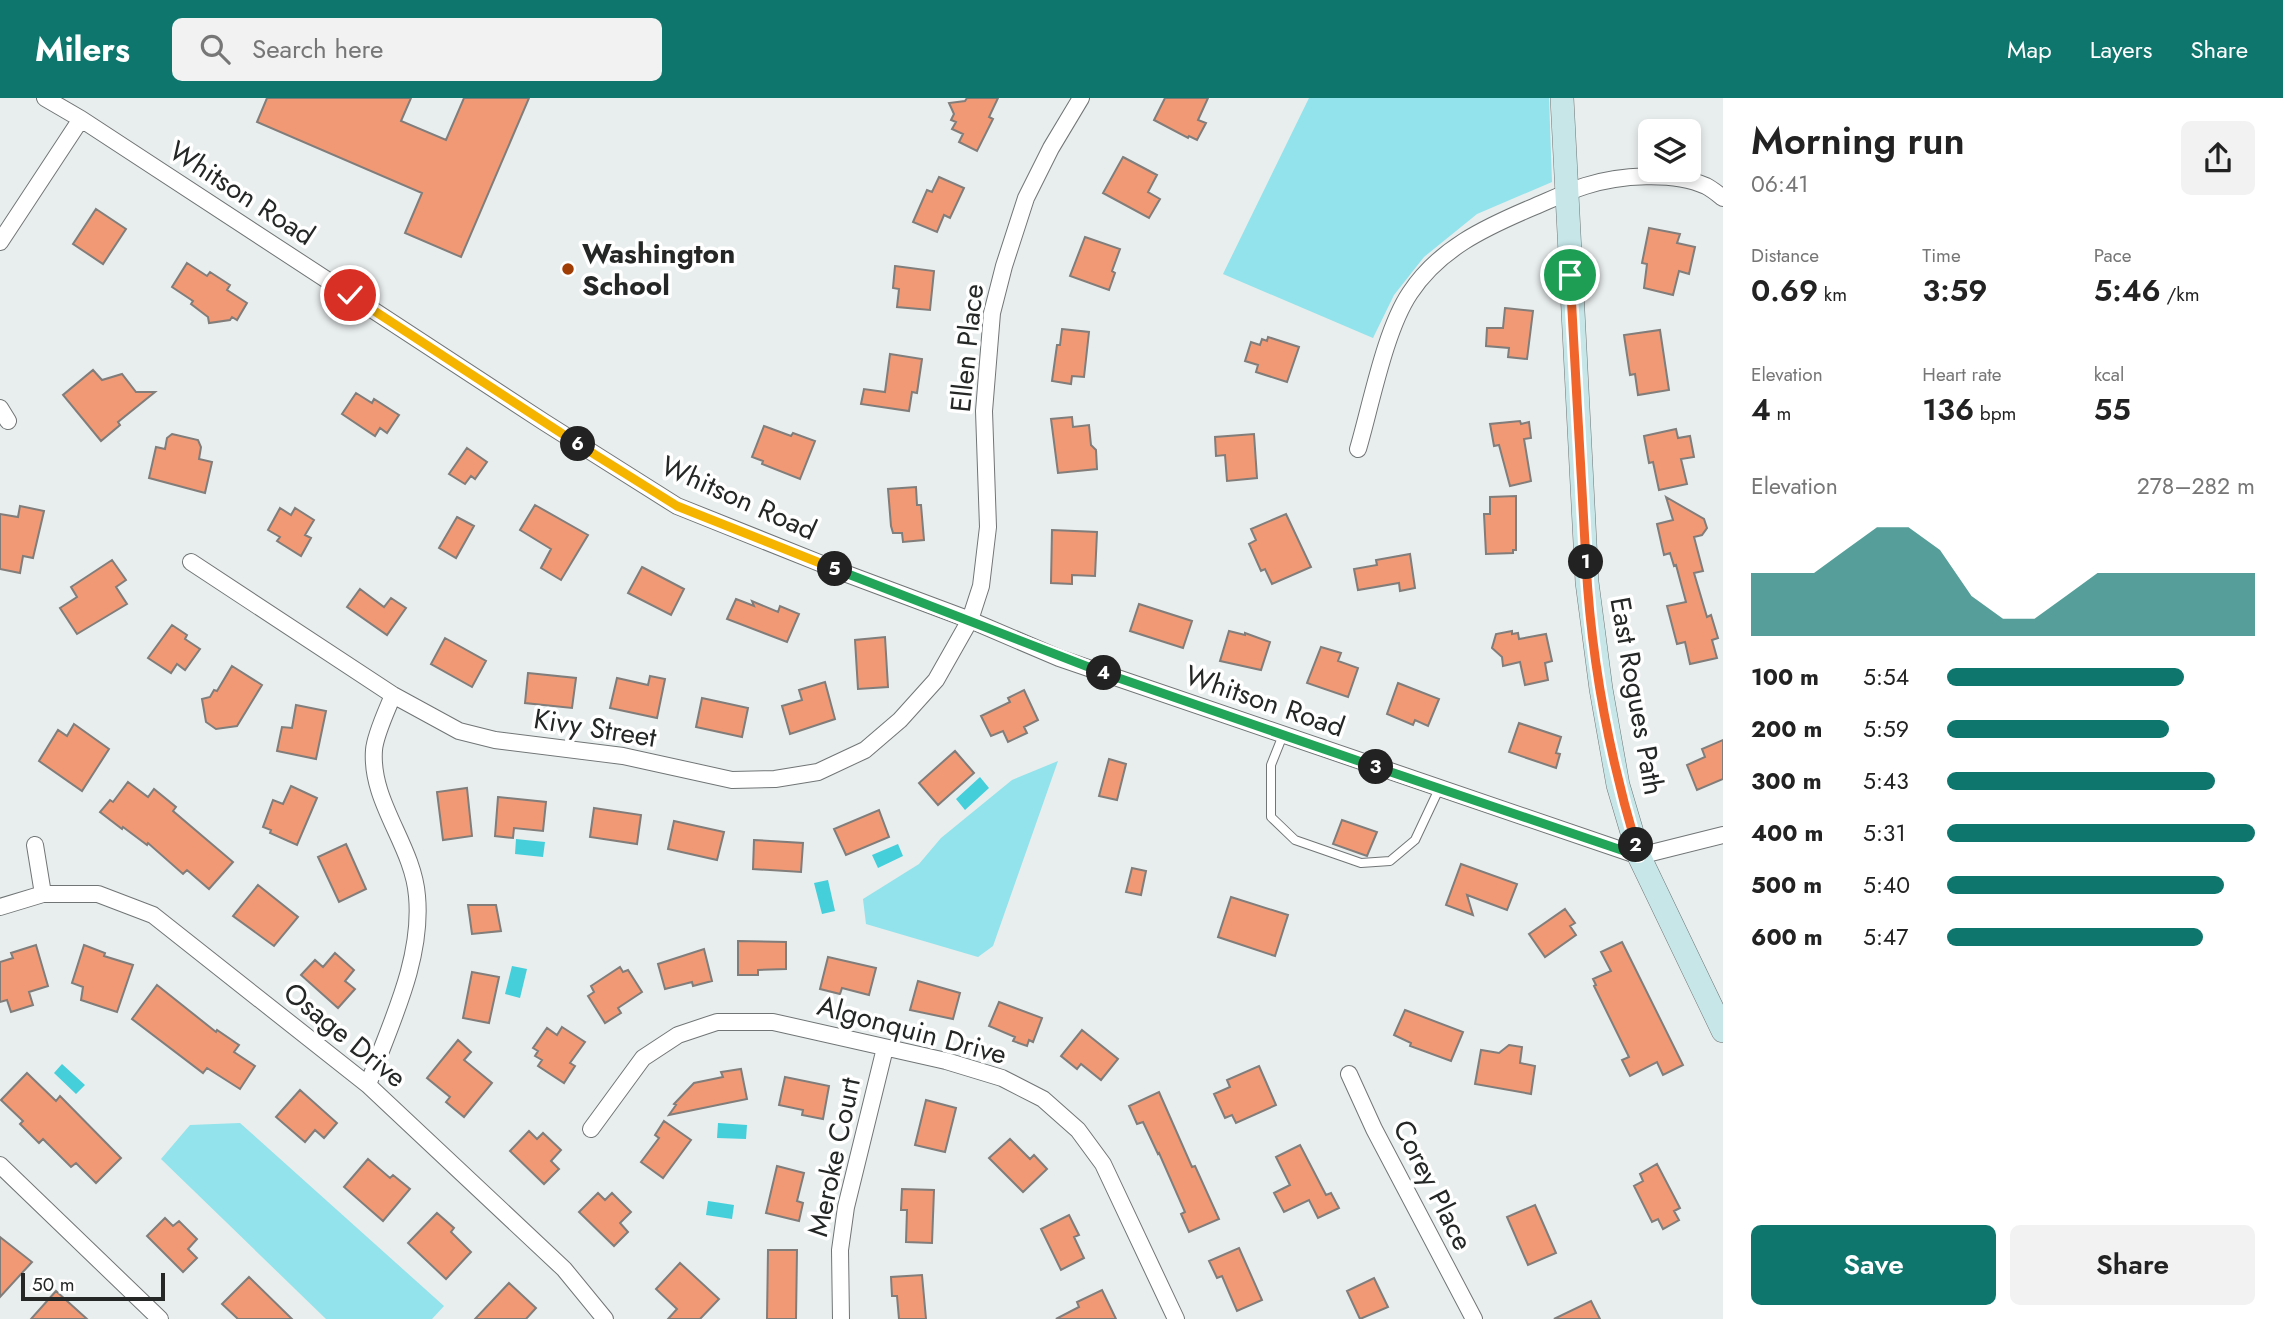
<!DOCTYPE html>
<html lang="en">
<head>
<meta charset="utf-8">
<style>
  body { margin:0; font-family:Jost,sans-serif; background:#f2f2f2; color:#222; height:100vh; display:flex; flex-direction:column; font-size:26px; white-space:nowrap }
  * { box-sizing:border-box; margin:0 }
  p { font-size:23px; color:#767676 }
  .icon { flex:none; width:38px; height:38px; fill:none; stroke:currentColor; stroke-width:2; stroke-linecap:round; stroke-linejoin:round }
  .map { position:relative; flex:1; overflow:hidden }
  .drawer { display:flex; flex-direction:column; background:#fff; width:560px }
  .drawer>* { flex:none }
  .fabs { position:absolute; left:1638px; top:21px; display:grid; gap:14px }
  .fabs a { display:grid; place-items:center; width:63px; height:63px; border-radius:10px; background:#fff; box-shadow:0 4px 10px #0003; font-size:35px }
  .scale { position:absolute; left:21px; bottom:18px; width:144px; box-sizing:border-box; padding-left:7px; border:4px solid #252727; border-top:0; font-size:19px; line-height:24px; white-space:nowrap; color:#252727; -webkit-text-stroke:5px #fff; paint-order:stroke }
  .pin { position:absolute; display:grid; place-items:center; width:60px; height:60px; color:#fff; margin:-30px; border:4px solid #fff; border-radius:50%; box-shadow:0 2px 7px #0007 }
  .km { position:absolute; width:35px; height:35px; margin:-18px; border-radius:50%; background:#222; color:#fff; font-size:19px; line-height:35px; text-align:center }
  .round { display:grid; place-items:center; flex:none; width:74px; height:74px; border-radius:10px; background:#f2f2f2 }
  .head { display:flex; align-items:center; justify-content:space-between; height:119px; padding:0 28px }
  h1 { font-size:38px; font-weight:600; line-height:52px }
  .metrics { display:grid; grid-template-columns:repeat(3,1fr); gap:10px; height:119px; padding:7px 28px }
  .metrics div { display:grid; align-content:center }
  .metrics b { font-size:30px; font-weight:600 }
  .metrics small { font-size:19px; font-weight:400 }
  .metrics p { font-size:19px }
  .chart { height:196px; padding:14px 28px }
  .chart p { display:flex; justify-content:space-between }
  .chart svg { width:100%; height:126px; margin-top:7px; fill:#0f766e; opacity:.7 }
  .button { display:flex; gap:14px; margin-top:auto; padding:14px 28px }
  .button a { flex:1; height:80px; border-radius:10px; background:#0f766e; color:#fff; font-size:28px; font-weight:600; line-height:80px; text-align:center }
  .button a+a { background:#f2f2f2; color:#222 }
  ul { padding:0 28px; list-style:none; font-size:23px }
  li { display:grid; grid-template-columns:112px 84px 1fr; align-items:center; height:52px }
  li i { height:18px; border-radius:9px; background:#0f766e }
  header { display:flex; align-items:center; gap:42px; box-sizing:border-box; height:98px; padding:0 35px; background:#0f766e; color:#fff }
  header strong { font-size:33px }
  nav { display:flex; gap:38px; margin-inline-start:auto; font-size:24px }
  .search { width:490px; height:63px; background:#f2f2f2; display:flex; align-items:center; gap:18px; box-sizing:border-box; padding:0 24px; border-radius:10px; color:#767676; font-size:26px }
  main { display:flex; flex:1; min-height:0 }
  .map>svg:first-child { display:block }
  .green { fill:#92e3eb }
  .water { fill:#44cfdb }
  .building { fill:#f19975; stroke:#807d7b; stroke-width:2 }
  .lines { fill:none; stroke-linecap:round; stroke-linejoin:round }
  .lane-casing { stroke:#717576; stroke-width:10 }
  .street-casing { stroke:#717576; stroke-width:18 }
  .secondary-casing { stroke:#717576; stroke-width:24 }
  .lane { stroke:#fff; stroke-width:8 }
  .street { stroke:#fff; stroke-width:16 }
  .secondary { stroke:#c6e6e8; stroke-width:23 }
  .split-1-casing { stroke:#fff; stroke-width:14 }
  .split-2-casing { stroke:#fff; stroke-width:14 }
  .split-3-casing { stroke:#fff; stroke-width:14 }
  .split-4-casing { stroke:#fff; stroke-width:14 }
  .split-5-casing { stroke:#fff; stroke-width:14 }
  .split-6-casing { stroke:#fff; stroke-width:14 }
  .split-7-casing { stroke:#fff; stroke-width:14 }
  .split-1 { stroke:#f0652b; stroke-width:9 }
  .split-2 { stroke:#f0652b; stroke-width:9 }
  .split-3 { stroke:#22a559; stroke-width:9 }
  .split-4 { stroke:#22a559; stroke-width:9 }
  .split-5 { stroke:#22a559; stroke-width:9 }
  .split-6 { stroke:#f5b400; stroke-width:9 }
  .split-7 { stroke:#f5b400; stroke-width:9 }
  .poi-dot { fill:#a03d04; stroke:#fff; stroke-width:2.5 }
  .labels { text-anchor:middle; dominant-baseline:central; stroke-width:7; stroke-linejoin:round; paint-order:stroke }
  .street-label { font-size:28px; fill:#252727; stroke:#fff }
  .poi-label { font-size:28px; font-weight:bold; fill:#252727; stroke:#fff; text-anchor:start }
</style>
</head>
<body>
<header>
<strong>Milers</strong>
<div class="search"><svg class="icon" aria-label="search" viewBox="0 0 24 24"><circle cx="10" cy="10" r="6"/><path d="M15 15l6 6"/></svg>Search here</div>
<nav><a>Map</a><a>Layers</a><a>Share</a></nav>
</header>
<main>
<div class="map">
<svg width="1723" height="1221" viewBox="0 0 1723 1221">
  <rect width="100%" height="100%" fill="#e8eded"/>
  <path class="green" d="M1309,0h240l3,84 -75,32 -53,43 -30,38 -21,43 -150,-64z
    M1058,663l-65,185 -15,11 -112,-33 -3,-25 56,-35 22,-26 71,-58z
    M240,1025l204,183 -12,13h-106l-165,-160 29,-34z"/>
  <path class="water" d="M980,679l9,11 -24,22 -9,-11z
    M516,741l29,3 -2,15 -28,-3z
    M898,746l5,12 -25,12 -6,-13z
    M828,782l7,31 -13,3 -8,-31z
    M512,868l15,3 -7,29 -15,-4z
    M62,966l23,21 -9,9 -22,-21z
    M718,1025l29,2 -1,14 -29,-1z
    M708,1103l26,4 -2,14 -26,-4z"/>
  <path class="building" d="M267,0h144l-10,23 45,19 18,-42h65l-68,159 -56,-24 17,-40 -165,-71z
    M967,0h31l-9,19 4,2 -16,32 -18,-9 4,-8 -11,-5 4,-7 -5,-2 3,-6 -5,-11 16,-2z
    M1165,0h43l-10,22 8,3 -9,17 -8,-4 -1,2 -34,-18z
    M1123,59l34,18 -9,17 12,7 -11,19 -46,-25z
    M939,79l25,11 -14,30 -6,-3 -7,17 -24,-10 14,-32 5,2z
    M96,111l30,20 -23,35 -30,-20z
    M1649,130l31,6 -3,9 18,4 -6,27 -10,-3 -6,24 -29,-7 3,-24 -5,-1z
    M1085,139l35,12 -8,22 3,2 -6,17 -39,-14z
    M187,165l20,13 3,-4 20,13 -3,5 20,13 -10,17 -5,-3 -2,3 -21,3 -1,-6 -17,-13 2,-3 -21,-14z
    M895,168l39,5 -4,39 -33,-3 2,-18 -6,-1z
    M1505,210l28,3 -6,48 -19,-2 1,-9 -23,-2 1,-18h16z
    M1062,231l27,3 -5,45 -12,-1 -1,8 -19,-3 5,-36h3z
    M1660,232l9,60 -31,5 -3,-21 -5,1 -6,-40z
    M1268,239l31,10 -12,35 -31,-10 2,-7 -13,-4 6,-19 9,3 2,-6 5,2z
    M890,256l32,5 -5,34 -5,-1 -3,19 -48,-7 3,-15 21,3z
    M93,272l9,10 20,-6 14,18h19l-37,30 2,3 -19,16 -38,-46z
    M356,295l16,10 2,-4 25,16 -12,18 -7,-5 -5,8 -33,-22z
    M1072,319l1,10 16,-2 2,20 5,5 1,19 -39,4 -7,-54z
    M1520,323l1,3 8,-2 2,16 -7,1 7,42 -21,5 -11,-41 -5,1 -4,-22z
    M764,328l27,10 2,-3 22,8 -15,38 -38,-15 1,-3 -11,-4z
    M1676,331l2,9 12,-2 4,21 -13,2 6,25 -28,6 -6,-28 -4,1 -5,-27z
    M172,336l26,6 3,7 -2,12 13,3 -7,31 -56,-15 7,-31 9,2 2,-11z
    M1254,336l3,44 -30,3 -2,-26 -9,1 -1,-19z
    M467,350l20,14 -12,17 -4,-3 -6,8 -16,-10z
    M916,389l1,18h4l3,35 -21,2 -1,-9h-9l-2,-7 -3,-37z
    M1516,398v54h-3v3l-27,1 -2,-40h6v-17z
    M1666,399l38,22 3,9 -5,7 -8,2 9,34 -9,2 13,44 4,-2 7,23 -6,2 5,18 -27,6 -5,-22 -8,2 -10,-38 19,-4 -10,-37 -2,1 -4,-13 -6,2 -7,-31 16,-4z
    M535,407l53,30 -27,45 -20,-12 10,-19 -31,-19z
    M20,408l24,5 -11,47 -10,-2 -3,17 -20,-4v-55l18,3z
    M280,410l11,7 4,-7 19,12 -9,15 6,3 -10,18 -24,-15 3,-4 -12,-7z
    M1286,416l25,53 -39,17 -7,-15 -4,2 -12,-27 7,-4 -5,-11z
    M457,419l17,9 -18,32 -17,-10z
    M1052,432l45,2 -2,44 -23,-1v9l-21,-1z
    M1410,456l5,34 -15,3 -1,-8 -41,7 -4,-21 23,-4 -1,-5z
    M112,462l14,20 -10,7 11,17 -50,30 -17,-26 17,-11 -6,-10z
    M642,469l42,22 -13,26 -43,-22z
    M360,491l24,18 7,-9 15,10 -19,27 -40,-28z
    M736,501l18,7 -2,-5 26,11 2,-6 19,8 -12,28 -60,-23z
    M1139,506l53,17 -9,27 -53,-17z
    M172,527l15,10 -2,4 15,10 -15,21 -8,-6 -6,9 -23,-15z
    M1229,533l16,4v-2l25,9 -9,28 -41,-9z
    M1512,533v3l6,-1 1,6 27,-5 6,27 -7,2 3,17 -23,5 -5,-23 -17,4 -1,-9 -10,-9 4,-14z
    M885,539l3,50 -30,2 -3,-49z
    M445,540l41,23 -14,26 -41,-23z
    M1321,549l20,6 -3,8 20,7 -10,29 -41,-14z
    M232,568l30,19 -25,41 -21,3 -10,-7 -4,-23 8,-2 4,-7 3,1z
    M528,575l48,5 -4,30 -47,-5z
    M650,578l15,3 -8,39 -47,-10 7,-30 31,7z
    M825,584l10,37 -45,15 -8,-28 20,-6 -3,-10z
    M1398,585l41,16 -11,27 -13,-6 -2,5 -26,-11z
    M1024,592l14,30 -14,7 3,6 -19,9 -5,-11 -12,5 -10,-20 29,-14 -2,-4z
    M702,600l46,10 -6,29 -46,-10z
    M296,607l30,6 -10,48 -39,-8 5,-24 10,1z
    M1519,625l42,14 -5,16 4,1 -4,14 -47,-16z
    M74,626l35,25 -27,42 -43,-30 19,-31 9,6z
    M1723,642v39l-26,11 -10,-25 18,-8 -3,-8z
    M955,653l19,22 -36,32 -19,-22z
    M1109,661l17,5 -9,36 -18,-4z
    M128,684l20,15 6,-8 22,18 -3,4 60,51 -24,27 -22,-19 -4,4 -35,-31 -1,2 -24,-18 -1,2 -22,-17 10,-12 3,2z
    M291,688l26,12 -20,47 -27,-12 1,-3 -8,-3 10,-27 10,4z
    M467,690l5,48 -29,4 -6,-48z
    M498,699l48,5 -3,29 -29,-3 -1,10 -18,-2z
    M594,710l47,7 -4,29 -47,-7z
    M879,712l10,27 -43,18 -12,-26z
    M1342,722l35,12 -10,24 -34,-12z
    M674,723l50,11 -7,28 -49,-11z
    M754,742l49,3 -2,29 -48,-3z
    M346,746l20,45 -27,13 -21,-45z
    M1461,766l56,20 -10,26 -40,-15 6,20 -27,-10z
    M1132,770l14,3 -5,24 -15,-3z
    M258,787l40,32 -24,29 -41,-30z
    M1231,799l57,18 -13,41 -57,-19z
    M468,807h28l5,26 -29,3z
    M1565,811l10,14 -5,3 6,9 -31,22 -16,-23z
    M738,843l48,1v27l-28,1v5h-20z
    M1622,844l61,123 -20,10 -6,-13 -27,14 -8,-16 7,-3 -35,-71 2,-1 -3,-6 18,-8 -10,-19z
    M36,847l12,41 -19,6 4,13 -22,7 -4,-12 -7,2v-40l13,-4 -2,-5z
    M84,847l21,8 -1,3 29,9 -16,47 -36,-12 2,-13 -11,-4z
    M704,851l8,32 -19,5 -1,-4 -27,7 -7,-25z
    M335,855l19,17 -9,11 10,8 -17,19 -37,-33 14,-15 8,7z
    M828,859l48,11 -7,27 -27,-7 -2,6 -20,-5z
    M620,869l3,5 5,-2 14,22 -24,16 3,5 -16,10 -17,-27 6,-4 -3,-6z
    M472,874l27,5 -10,46 -26,-5z
    M918,883l42,12 -7,26 -43,-9z
    M157,887l59,47 1,-2 22,15 -5,7 21,14 -15,23 -33,-21 -4,5 -71,-54z
    M999,904l43,16 -9,24 -4,-2 -2,6 -14,-5 2,-4 -26,-11z
    M1405,912l58,22 -12,29 -41,-15 1,-3 -17,-8z
    M562,929l23,15 -15,21 5,3 -11,17 -26,-17 4,-6 -7,-4 3,-5 -5,-3 14,-20 10,7z
    M1082,932l36,29 -17,21 -20,-16 -4,5 -16,-13z
    M458,942l13,12 -7,8 28,23 -28,34 -18,-15 4,-5 -23,-19z
    M1509,947l13,2 -2,16 15,3 -4,28 -56,-10 6,-34 18,3z
    M1259,968l17,39 -40,18 -4,-8 -7,3 -11,-24 16,-7 -3,-7z
    M741,971l6,30 -78,16 7,-10 -2,-1 20,-21 29,-6 -2,-5z
    M27,975l29,28 4,-5 61,62 -25,25 -20,-20 -5,4 -28,-28 -4,4 -19,-19 3,-3 -22,-21z
    M785,979l44,9 -6,33 -21,-4 1,-5 -24,-5z
    M300,992l37,33 -13,15 -9,-8 -10,12 -29,-25z
    M1159,994l33,75 3,-1 24,53 -30,13 -8,-18 4,-2 -26,-59 -1,1 -15,-32 -6,2 -8,-18z
    M926,1002l30,8 -11,44 -30,-7z
    M664,1023l27,19 -28,38 -22,-16 18,-24 -4,-3z
    M529,1033l8,8 6,-6 18,17 -10,11 8,8 -15,15 -34,-33z
    M1010,1041l20,20 4,-4 13,14 -24,23 -34,-34z
    M1300,1047l26,50 5,-2 8,15 -21,10 -9,-18 -25,12 -10,-19 16,-8 -14,-28z
    M368,1061l22,19 3,-3 17,14 -27,32 -39,-34z
    M1657,1066l23,44 -6,3 5,9 -16,9 -5,-10 -6,3 -18,-36 9,-5 -3,-7z
    M777,1068l27,7 -7,28 6,2 -4,18 -33,-8z
    M902,1091l32,1 -2,53 -26,-1 1,-32h-6z
    M598,1095l7,7 7,-7 19,19 -11,11 8,9 -14,14 -35,-34z
    M1535,1107l21,48 -28,12 -21,-48z
    M437,1115l17,15 -3,4 20,20 -25,27 -38,-36z
    M1069,1117l10,20 -5,2 10,21 -23,12 -20,-41z
    M165,1120l8,8 6,-5 18,18 -9,10 9,9 -14,14 -36,-36z
    M0,1139l32,25 -32,35z
    M1239,1150l23,52 -25,11 -15,-35 -5,2 -8,-17z
    M768,1152h29l-1,69h-29z
    M680,1165l39,36 -19,20h-32l9,-10 -21,-20z
    M922,1177l4,44h-27l-2,-23h-5l-1,-19z
    M249,1179l43,42h-54l-16,-15z
    M1374,1180l14,29 -28,12 -13,-28z
    M509,1185l27,25 -10,11h-51z
    M1102,1192l14,29h-60l23,-12 -2,-5z
    M56,1193l31,28h-56z
    M1591,1203l9,18h-46z"/>
  <g class="lines">
    <g class="lane-casing">
      <path id="lane" d="M1283,637l-12,30v52l24,23 66,23 29,-2 25,-21 24,-51"/>
    </g>
    <g class="street-casing">
      <path id="street" d="M45,0l36,21 463,303 133,84 170,68 123,46 89,38 580,198 84,-21
        M0,144l81,-123
        M0,310l8,13
        M1358,351c13,-44 27,-119 52,-156 29,-44 74,-65 121,-85 17,-7 35,-16 54,-22 34,-11 88,-15 121,0 6,3 12,8 17,12
        M191,464l202,133 66,36 36,9 128,16 109,24 43,-1 43,-7 47,-22 35,-30 36,-40 34,-60 11,-34 7,-59 -4,-116 8,-98 12,-47 22,-68 25,-50 30,-50
        M35,747l8,49
        M0,809l43,-13h55l55,21 215,170 196,184 41,50
        M1349,976l25,55 100,190
        M368,987c21,-59 55,-124 49,-189 -4,-51 -47,-94 -43,-146 1,-15 13,-40 19,-55
        M591,1031l52,-71 35,-23 39,-13h56l173,39 56,17 41,21 35,31 25,34 73,155
        M0,1067l160,154
        M841,1221l-1,-69 6,-43 39,-159"/>
    </g>
    <g class="secondary-casing">
      <path id="secondary" d="M1562,0l25,484 14,107 17,96 21,71 84,175"/>
    </g>
    <use href="#lane" class="lane"/>
    <use href="#street" class="street"/>
    <use href="#secondary" class="secondary"/>
  </g>
  <g class="lines">
    <g class="split-1-casing">
      <path id="split-1" d="M1570,177l16,287"/>
    </g>
    <g class="split-2-casing">
      <path id="split-2" d="M1586,464c5,96 23,192 50,283"/>
    </g>
    <g class="split-3-casing">
      <path id="split-3" d="M1376,669l263,89 -3,-11"/>
    </g>
    <g class="split-4-casing">
      <path id="split-4" d="M1104,575l272,94"/>
    </g>
    <g class="split-5-casing">
      <path id="split-5" d="M835,471l269,104"/>
    </g>
    <g class="split-6-casing">
      <path id="split-6" d="M578,346l99,62 158,63"/>
    </g>
    <g class="split-7-casing">
      <path id="split-7" d="M350,197l228,149"/>
    </g>
    <use href="#split-1" class="split-1"/>
    <use href="#split-2" class="split-2"/>
    <use href="#split-3" class="split-3"/>
    <use href="#split-4" class="split-4"/>
    <use href="#split-5" class="split-5"/>
    <use href="#split-6" class="split-6"/>
    <use href="#split-7" class="split-7"/>
  </g>
  <circle class="poi-dot" cx="568" cy="171" r="7"/>
  <g class="labels">
    <g class="street-label">
      <text transform="translate(242 95) rotate(33)">Whitson Road</text>
      <text transform="translate(967 250) rotate(-84)">Ellen Place</text>
      <text transform="translate(739 400) rotate(24)">Whitson Road</text>
      <text transform="translate(1637 598) rotate(80)">East Rogues Path</text>
      <text transform="translate(1265 603) rotate(19)">Whitson Road</text>
      <text transform="translate(595 630) rotate(9)">Kivy Street</text>
      <text transform="translate(912 932) rotate(15)">Algonquin Drive</text>
      <text transform="translate(345 937) rotate(39)">Osage Drive</text>
      <text transform="translate(834 1059) rotate(-78)">Meroke Court</text>
      <text transform="translate(1433 1087) rotate(63)">Corey Place</text>
    </g>
    <g class="poi-label">
      <text x="582" y="155">Washington<tspan x="582" dy="32">School</tspan></text>
    </g>
  </g>
</svg>
<div class="fabs">
<a><svg class="icon" aria-label="layers" viewBox="0 0 24 24"><path d="M12 4l9 5-9 5-9-5zM3 14l9 5 9-5"/></svg></a>
</div>
<div class="scale">50 m</div>
<div class="pin" style="left:1570px;top:177px;background:#1e9e55"><svg class="icon" aria-label="arrive" viewBox="0 0 24 24"><path d="M6 21V4h12l-3 4 3 4H6"/></svg></div>
<div class="pin" style="left:350px;top:197px;background:#d93025"><svg class="icon" aria-label="check" viewBox="0 0 24 24"><path d="M5 12l5 5 9-10"/></svg></div>
<b class="km" style="left:1586px;top:464px">1</b>
<b class="km" style="left:1636px;top:747px">2</b>
<b class="km" style="left:1376px;top:669px">3</b>
<b class="km" style="left:1104px;top:575px">4</b>
<b class="km" style="left:835px;top:471px">5</b>
<b class="km" style="left:578px;top:346px">6</b>
</div>
<section class="drawer">
<div class="head"><div><h1>Morning run</h1><p>06:41</p></div><a class="round"><svg class="icon" aria-label="share" viewBox="0 0 24 24"><path d="M12 15V3M7 8l5-5 5 5M5 13v7h14v-7"/></svg></a></div>
<div class="metrics">
<div><p>Distance</p><b>0.69<small> km</small></b></div>
<div><p>Time</p><b>3:59</b></div>
<div><p>Pace</p><b>5:46<small> /km</small></b></div>
</div>
<div class="metrics">
<div><p>Elevation</p><b>4<small> m</small></b></div>
<div><p>Heart rate</p><b>136<small> bpm</small></b></div>
<div><p>kcal</p><b>55</b></div>
</div>
<div class="chart"><p><span>Elevation</span>278–282 m</p>
<svg viewBox="0 0 160 44" preserveAspectRatio="none"><path d="M0 44V22L10 22L20 22L30 14L40 6L50 6L60 14L70 30L80 38L90 38L100 30L110 22L120 22L130 22L140 22L150 22L160 22V44z"/></svg>
</div>
<ul>
<li><b>100 m</b>5:54<i style="width:77%"></i></li>
<li><b>200 m</b>5:59<i style="width:72%"></i></li>
<li><b>300 m</b>5:43<i style="width:87%"></i></li>
<li><b>400 m</b>5:31<i style="width:100%"></i></li>
<li><b>500 m</b>5:40<i style="width:90%"></i></li>
<li><b>600 m</b>5:47<i style="width:83%"></i></li>
</ul>
<div class="button"><a>Save</a><a>Share</a></div>
</section>
</main>
</body>
</html>
